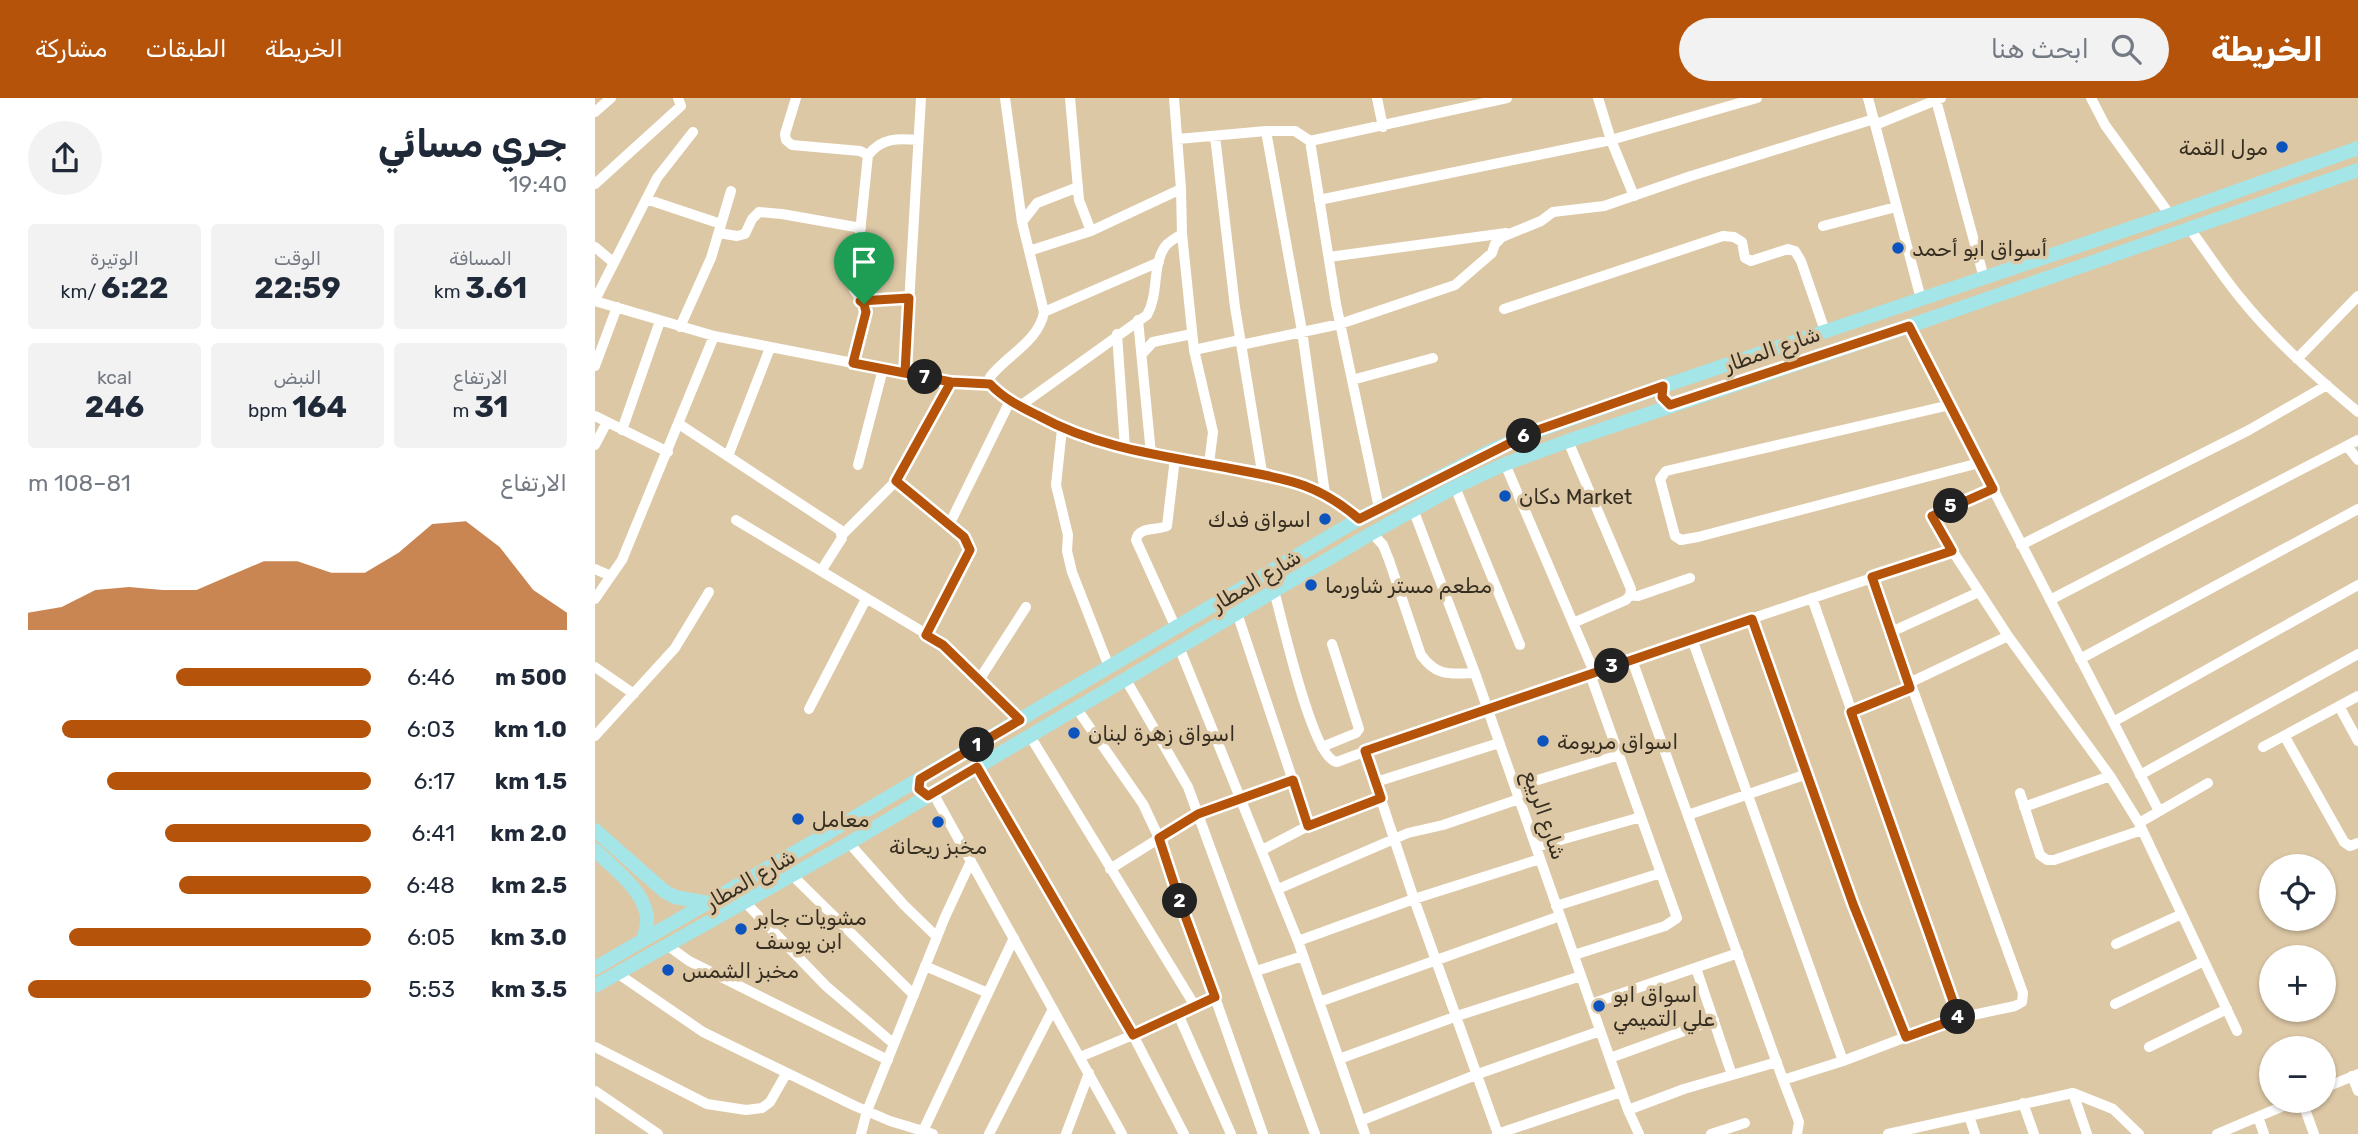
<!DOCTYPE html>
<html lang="ar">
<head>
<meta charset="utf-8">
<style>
  body { margin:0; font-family:Rubik,"Noto Naskh Arabic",sans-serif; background:#f2f2f3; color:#1f2937; direction:rtl; height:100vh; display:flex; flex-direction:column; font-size:26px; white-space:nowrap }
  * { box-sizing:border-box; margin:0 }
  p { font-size:23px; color:#747a83 }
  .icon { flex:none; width:38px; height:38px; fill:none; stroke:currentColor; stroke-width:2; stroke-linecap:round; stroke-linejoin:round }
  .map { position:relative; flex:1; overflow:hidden; direction:ltr }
  .panel { display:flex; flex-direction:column; background:#fff; width:595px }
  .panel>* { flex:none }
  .buttons { position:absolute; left:1664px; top:756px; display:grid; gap:14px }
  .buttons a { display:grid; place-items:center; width:77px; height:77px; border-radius:50%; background:#fff; box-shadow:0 2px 5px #0004; font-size:35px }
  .pin { position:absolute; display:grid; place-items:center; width:60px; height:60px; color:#fff; margin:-72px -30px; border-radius:50% 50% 50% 0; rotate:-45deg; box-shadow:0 0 7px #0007 }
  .pin .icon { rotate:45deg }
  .km { position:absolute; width:35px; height:35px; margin:-18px; border-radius:50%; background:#222; color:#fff; font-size:19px; line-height:35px; text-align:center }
  .round { display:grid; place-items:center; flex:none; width:74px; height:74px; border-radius:37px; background:#f2f2f3 }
  .head { display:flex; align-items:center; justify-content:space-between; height:119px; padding:0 28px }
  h1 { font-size:38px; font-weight:700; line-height:52px }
  .figures { display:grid; grid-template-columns:repeat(3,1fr); gap:10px; height:119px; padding:7px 28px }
  .figures div { display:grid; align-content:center; border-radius:7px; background:#f2f2f3; text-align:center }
  .figures b { font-size:30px; font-weight:700 }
  .figures small { font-size:19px; font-weight:400 }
  .figures p { font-size:19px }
  .chart { height:196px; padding:14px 28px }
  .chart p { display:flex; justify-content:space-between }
  .chart svg { width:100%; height:126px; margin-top:7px; fill:#b45309; opacity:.7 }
  ul { padding:0 28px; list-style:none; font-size:23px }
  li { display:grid; grid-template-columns:112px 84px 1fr; align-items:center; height:52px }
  li i { height:18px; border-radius:9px; background:#b45309 }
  header { display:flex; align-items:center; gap:42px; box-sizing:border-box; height:98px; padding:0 35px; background:#b45309; color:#fff }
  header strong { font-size:33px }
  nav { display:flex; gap:38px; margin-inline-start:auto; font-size:24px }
  .search { width:490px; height:63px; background:#f2f2f3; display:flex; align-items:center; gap:18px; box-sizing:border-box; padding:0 24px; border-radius:38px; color:#747a83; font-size:26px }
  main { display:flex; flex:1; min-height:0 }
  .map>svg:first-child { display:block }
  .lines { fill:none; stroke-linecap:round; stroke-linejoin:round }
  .minor { stroke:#fff; stroke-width:10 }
  .major { stroke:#a4e5e8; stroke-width:14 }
  .route-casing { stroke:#fff; stroke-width:14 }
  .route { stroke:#b45309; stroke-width:9 }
  .poi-dot { fill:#0c53be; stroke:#ddc8a6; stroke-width:2.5 }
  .labels { text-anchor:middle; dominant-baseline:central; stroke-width:7; stroke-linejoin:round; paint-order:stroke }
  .poi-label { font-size:21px; fill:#362e21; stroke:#ddc8a6; text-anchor:start }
  .street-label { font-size:21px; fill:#362e21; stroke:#ddc8a6 }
</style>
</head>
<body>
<header>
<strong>الخريطة</strong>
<div class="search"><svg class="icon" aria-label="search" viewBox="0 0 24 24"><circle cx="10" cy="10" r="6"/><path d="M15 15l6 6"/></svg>ابحث هنا</div>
<nav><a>الخريطة</a><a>الطبقات</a><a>مشاركة</a></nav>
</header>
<main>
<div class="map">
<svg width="1763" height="1036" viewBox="0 0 1763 1036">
  <rect width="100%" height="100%" fill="#ddc8a6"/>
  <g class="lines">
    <path class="minor" d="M201,0l-11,36 1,6 6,5 68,6 8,4 -14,135 10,14 2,8 -13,51
      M410,0l17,124 22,90c-5,29 -37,43 -54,65v7l11,12 68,36 65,18 128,22 48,14 27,14 22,19
      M475,0l9,102 12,31
      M782,0l6,29
      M1003,0l13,42 23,56
      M1273,0l53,201
      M1496,0l14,27 65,90
      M1341,2l48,178
      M0,14l16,-14
      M1280,27l66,-27
      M671,33l36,200 23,163
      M620,38l20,171 27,165
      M583,41l88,-8h29l15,10 26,163 43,204
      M715,43l197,-43
      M273,57c14,-17 29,-17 50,-15
      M0,86l86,-78 -3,-8
      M586,91l1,45 12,116 19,82 -4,32
      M51,101l75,25
      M724,102l292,-60 146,-42
      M427,124l15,-19 41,-16
      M1228,128l73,-19
      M1595,131c16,22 31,45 48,66 35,44 77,81 120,117
      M124,135l18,3 8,-2 7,-15 7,-7 23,2 79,14
      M0,149l19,16
      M434,153l62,-20 90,-42 -7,-91
      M734,159l177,-24
      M0,202l62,-122 36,-46
      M0,203l119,35 237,46 39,2
      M266,203l48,-3
      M909,211l219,-73 11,1 8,5 3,16 6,3 37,-12 7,2 6,10 24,70
      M449,214l115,-50
      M543,222l13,134
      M1314,228l250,485
      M85,229l31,-69 20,-67
      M522,236l8,114
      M646,247l99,-21 115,-39 37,-32 3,-9 7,-7 39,-16 12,-9 51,-6 87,-30 183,-57
      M599,252l46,-10
      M547,256l11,-12 39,-8
      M1702,261l61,-63
      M0,268l22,-59
      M310,275l16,-275
      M757,282l81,-22
      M1355,307l-284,66 -6,8 15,57 6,4 17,-3 281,-74
      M425,308l127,-91c12,-21 5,-47 17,-67 3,-6 12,-10 18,-14
      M0,318l73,36
      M84,326l161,106 2,8 -21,33
      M467,331l-6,56 12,50 -1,16 5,21 37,95
      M27,332l38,-109
      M973,343l63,148 -1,6 -4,5 -53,23
      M0,347l12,-23
      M1752,348l11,14
      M133,358l42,-108
      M580,360l-8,68c-11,5 -28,0 -31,14l40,88
      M910,366l89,208
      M263,367l25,-96
      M301,383l68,56 6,13 -44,85
      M860,389l65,158
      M1398,391l-57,24 -4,3 1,5 75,115 102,140 29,47 98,208
      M818,411l62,164 153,437 11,24
      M141,422l207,124 77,76
      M354,427l61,-124
      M777,435l11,12 6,15 32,95c16,22 29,19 54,18
      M248,436l53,-53 55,-99
      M1426,447l228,-115 78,-45
      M0,471l16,7
      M1277,479l151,416 -1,9 -7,4 -56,12 -53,19
      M679,493c8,27 38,168 63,171l88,-33 527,-178
      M1035,497l8,1 52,-18
      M1217,500l147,420
      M0,501l27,-39 92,-224
      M1455,502l308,-160
      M642,515l71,213
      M1157,521l101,284 53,134 -63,24 -60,19 16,42 -2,12
      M1296,534l88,-40
      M1097,541l151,422
      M584,549l119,294 67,193
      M1485,561l278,-150
      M1037,562l151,420
      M0,569l39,27
      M384,582l47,-73
      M531,582l62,107 127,347
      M1314,585l99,-47
      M1744,608l19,35
      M214,611l57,-110
      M482,611l66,95 16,34 104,296
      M1256,614l59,-24
      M1518,624l245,-137
      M0,638l80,-88 34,-56
      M435,638l165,270
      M1690,639l59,105 6,4 8,-3
      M727,649l34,-14 3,-4 -27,-85
      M1668,649l95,-51
      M770,653l49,148 84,235
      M382,669l156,268 51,99
      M1545,677l218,-121
      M781,684l123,-39
      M920,689l104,-32
      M338,695l189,341
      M1425,695l20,62 7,5h7l88,-30
      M1429,709l86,-31
      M1093,717l119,-41
      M1544,725l69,-40
      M254,745l55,62 33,32
      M941,749l105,-30
      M667,752l46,-24 73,-28
      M515,771l88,-55 95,-33
      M197,777l122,120
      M683,791l130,-56 35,-8 76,-26
      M149,803l82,85 68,58
      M961,808l105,-33
      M703,843l116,-42 126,-40
      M1521,846l66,-30
      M72,847l22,16 199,99
      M979,857l91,-29 12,-8 -87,-244
      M330,868l63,27
      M1101,870l36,107
      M661,873l47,-15
      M22,875l86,59 152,74 35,15 43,13
      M724,904l241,-86
      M996,906l147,-51
      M1520,906l89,-43
      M583,916l53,120
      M0,949l112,57 39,6 16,-2 8,-6 16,-28
      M1554,949l78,-38
      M485,959l53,-22 82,-38
      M1015,960l104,-38
      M744,961l118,-43 124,-40
      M1757,978l6,15
      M1729,990l34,-14
      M0,993l63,43
      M1478,995l14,41
      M1707,1003l12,33
      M1428,1005l11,31
      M1033,1012l56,-21 93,-27
      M1374,1018l6,18
      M1663,1019l6,17
      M765,1023l118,-47 122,-43
      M328,1033l91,-193
      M266,1036l6,-23 78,-194 26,-56
      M394,1036l64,-125
      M471,1036l23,-61
      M902,1036l124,-42
      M1116,1036l34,-11
      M1293,1036l185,-41 40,16 26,25
      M1622,1036l78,-33"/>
    <path class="major" d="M0,732l69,61 11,6 33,6
      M0,752c18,18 49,40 52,67 1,8 -2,16 -4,23
      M0,870l216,-125 548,-324 131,-68 42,-18 117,-42 521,-176 188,-67
      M0,888l254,-143 523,-310 83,-46 50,-23 63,-23 341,-115 449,-156"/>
  </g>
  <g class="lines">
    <g class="route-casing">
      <path id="route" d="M269,206l2,8 -13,51 98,19 -55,99 68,56 6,13 -44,85 17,10 77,75 -100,59 -1,10 9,7 49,-29 156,268 82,-38 -34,-92 -22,-67 39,-24 95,-34 15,46 73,-28 -16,-47 387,-132 101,285 53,133 53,-19 -108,-306 59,-24 -38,-111 80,-26 -20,-35 61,-27 -84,-163 -239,79 -8,-8 1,-11 -14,5 -117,41 -173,87c-43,-37 -74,-40 -126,-50 -67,-13 -134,-20 -194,-53 -18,-9 -35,-17 -49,-32l-39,-2 -46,-9 4,-75 -49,3 4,3"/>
    </g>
    <use href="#route" class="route"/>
  </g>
  <g class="poi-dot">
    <circle cx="1687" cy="49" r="7"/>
    <circle cx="1303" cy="150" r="7"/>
    <circle cx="910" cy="398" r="7"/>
    <circle cx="730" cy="421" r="7"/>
    <circle cx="716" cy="487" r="7"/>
    <circle cx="479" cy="635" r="7"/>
    <circle cx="948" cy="643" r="7"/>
    <circle cx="203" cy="721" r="7"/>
    <circle cx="343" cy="724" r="7"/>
    <circle cx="146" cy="831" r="7"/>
    <circle cx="73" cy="872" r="7"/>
    <circle cx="1004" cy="908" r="7"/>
  </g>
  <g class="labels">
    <g class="poi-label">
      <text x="1673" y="49" text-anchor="end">مول القمة</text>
      <text x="1317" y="150">أسواق ابو أحمد</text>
      <text x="924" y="398">دكان Market</text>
      <text x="716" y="421" text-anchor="end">اسواق فدك</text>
      <text x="730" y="487">مطعم مستر شاورما</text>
      <text x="493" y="635">اسواق زهرة لبنان</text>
      <text x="962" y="643">اسواق مريومة</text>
      <text x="217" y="721">معامل</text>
      <text x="343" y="748" text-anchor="middle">مخبز ريحانة</text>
      <text x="160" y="819">مشويات جابر<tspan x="160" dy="24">ابن يوسف</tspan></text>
      <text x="87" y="872">مخبز الشمس</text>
      <text x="1018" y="896">اسواق ابو<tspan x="1018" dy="24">علي التميمي</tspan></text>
    </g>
    <g class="street-label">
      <text transform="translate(1177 251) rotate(-19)">شارع المطار</text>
      <text transform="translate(661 482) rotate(-31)">شارع المطار</text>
      <text transform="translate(950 717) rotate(71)">شارع الربيع</text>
      <text transform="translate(155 781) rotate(-30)">شارع المطار</text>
    </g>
  </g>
</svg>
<div class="buttons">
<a><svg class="icon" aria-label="locate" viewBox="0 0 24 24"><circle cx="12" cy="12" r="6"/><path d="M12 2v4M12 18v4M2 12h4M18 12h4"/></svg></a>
<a>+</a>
<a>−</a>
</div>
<div class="pin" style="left:269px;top:206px;background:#1e9e55"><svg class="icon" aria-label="arrive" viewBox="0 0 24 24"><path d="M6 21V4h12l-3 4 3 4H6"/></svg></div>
<b class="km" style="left:382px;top:647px">1</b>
<b class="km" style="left:585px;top:803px">2</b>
<b class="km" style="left:1017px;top:568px">3</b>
<b class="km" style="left:1363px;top:919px">4</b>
<b class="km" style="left:1356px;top:408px">5</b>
<b class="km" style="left:929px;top:338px">6</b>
<b class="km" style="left:330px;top:279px">7</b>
</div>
<section class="panel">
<div class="head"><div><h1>جري مسائي</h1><p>19:40</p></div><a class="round"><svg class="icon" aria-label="share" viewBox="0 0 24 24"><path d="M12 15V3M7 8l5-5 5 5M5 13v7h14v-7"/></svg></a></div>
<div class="figures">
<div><p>المسافة</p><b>3.61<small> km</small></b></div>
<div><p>الوقت</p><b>22:59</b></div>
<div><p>الوتيرة</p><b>6:22<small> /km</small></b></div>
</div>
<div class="figures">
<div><p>الارتفاع</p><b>31<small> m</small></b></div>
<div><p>النبض</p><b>164<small> bpm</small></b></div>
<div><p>kcal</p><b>246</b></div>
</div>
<div class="chart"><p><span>الارتفاع</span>81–108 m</p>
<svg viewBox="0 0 160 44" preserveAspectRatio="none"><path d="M0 44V38L10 36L20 30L30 29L40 30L50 30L60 25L70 20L80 20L90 24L100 24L110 17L120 7L130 6L140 15L150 30L160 38V44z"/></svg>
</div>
<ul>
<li><b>500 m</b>6:46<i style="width:57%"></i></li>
<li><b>1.0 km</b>6:03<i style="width:90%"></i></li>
<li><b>1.5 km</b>6:17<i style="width:77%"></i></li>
<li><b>2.0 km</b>6:41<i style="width:60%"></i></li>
<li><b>2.5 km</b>6:48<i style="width:56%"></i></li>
<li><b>3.0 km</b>6:05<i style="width:88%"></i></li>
<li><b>3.5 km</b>5:53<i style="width:100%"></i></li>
</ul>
</section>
</main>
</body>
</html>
